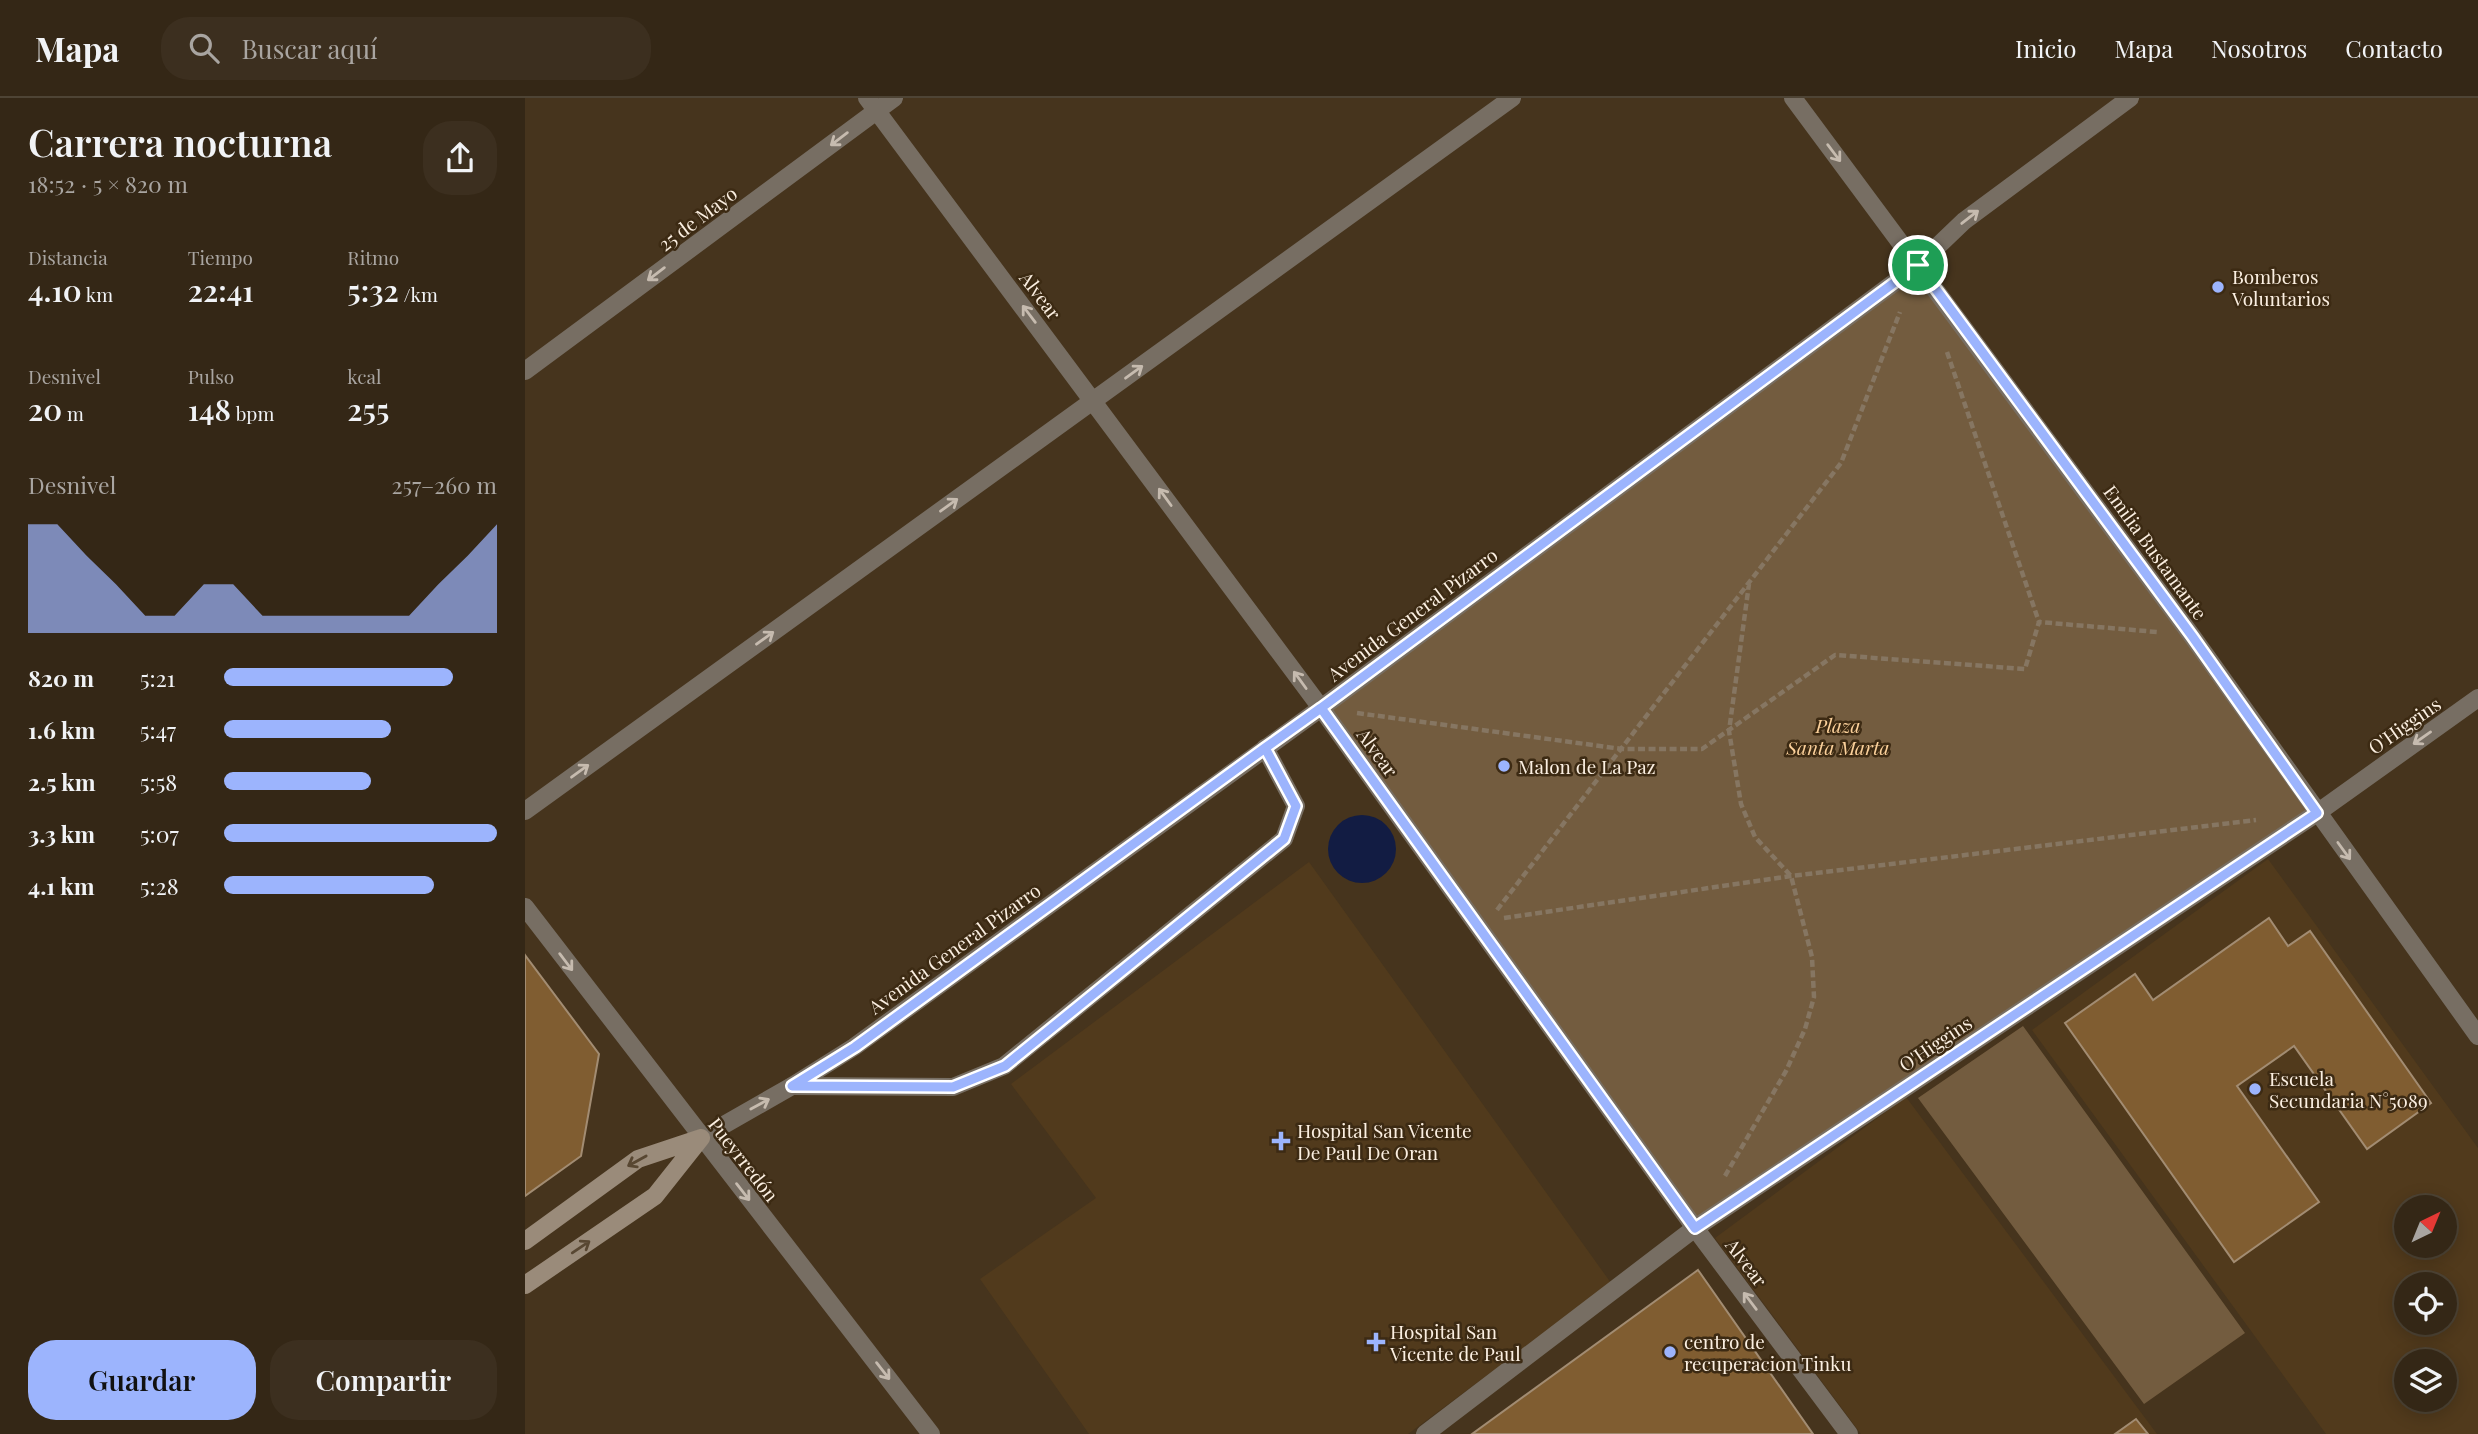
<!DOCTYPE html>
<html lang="es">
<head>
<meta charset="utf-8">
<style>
  body { margin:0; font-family:"Playfair Display",serif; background:#3c2f1f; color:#f1f3f6; height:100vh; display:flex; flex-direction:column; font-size:26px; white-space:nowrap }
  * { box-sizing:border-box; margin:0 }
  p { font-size:23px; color:#a9a5a1 }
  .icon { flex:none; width:38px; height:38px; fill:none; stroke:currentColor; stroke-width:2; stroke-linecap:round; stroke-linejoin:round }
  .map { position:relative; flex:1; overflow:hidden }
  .side { display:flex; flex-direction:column; background:#342716; width:525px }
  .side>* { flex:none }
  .needle { width:46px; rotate:43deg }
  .tools { position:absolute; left:1869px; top:1097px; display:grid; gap:14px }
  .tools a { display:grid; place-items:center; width:63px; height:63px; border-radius:50%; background:#342716; box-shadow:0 4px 18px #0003,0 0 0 2px #4e4435; font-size:35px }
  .pin { position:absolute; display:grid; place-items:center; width:60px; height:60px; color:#fff; margin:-30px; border:4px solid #fff; border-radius:50%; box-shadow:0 2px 7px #0007 }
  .round { display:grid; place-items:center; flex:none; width:74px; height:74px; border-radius:28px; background:#3c2f1f }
  .headline { display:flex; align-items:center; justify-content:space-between; height:119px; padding:0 28px }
  h1 { font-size:38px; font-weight:600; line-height:52px }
  .stats { display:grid; grid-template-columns:repeat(3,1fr); gap:10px; height:119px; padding:7px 28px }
  .stats div { display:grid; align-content:center }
  .stats b { font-size:30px; font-weight:600 }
  .stats small { font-size:19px; font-weight:400 }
  .stats p { font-size:19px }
  .chart { height:196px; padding:14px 28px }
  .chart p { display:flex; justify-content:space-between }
  .chart svg { width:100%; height:126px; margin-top:7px; fill:#9cb4fd; opacity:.7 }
  .action { display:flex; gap:14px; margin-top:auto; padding:14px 28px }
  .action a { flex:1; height:80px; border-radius:28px; background:#9cb4fd; color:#111; font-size:28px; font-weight:600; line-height:80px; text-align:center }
  .action a+a { background:#3c2f1f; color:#f1f3f6 }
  ul { padding:0 28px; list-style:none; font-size:23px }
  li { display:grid; grid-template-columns:112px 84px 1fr; align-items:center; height:52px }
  li i { height:18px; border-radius:9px; background:#9cb4fd }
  header { display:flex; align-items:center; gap:42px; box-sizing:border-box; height:98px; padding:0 35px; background:#342716; border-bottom:2px solid #4e4435 }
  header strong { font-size:33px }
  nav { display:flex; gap:38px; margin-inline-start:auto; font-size:24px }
  .search { width:490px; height:63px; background:#3c2f1f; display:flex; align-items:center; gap:18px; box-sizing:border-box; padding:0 24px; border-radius:28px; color:#a9a5a1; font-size:26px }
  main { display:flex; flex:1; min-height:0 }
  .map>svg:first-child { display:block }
  .built { fill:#513a1c; fill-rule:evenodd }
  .green { fill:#735c3f }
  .water { fill:#121c43 }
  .building { fill:#805d31; stroke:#a28c72; stroke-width:2 }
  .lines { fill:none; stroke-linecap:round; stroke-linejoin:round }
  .path { stroke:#867662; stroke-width:4.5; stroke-dasharray:7 3.5; stroke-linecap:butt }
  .lane { stroke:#776e63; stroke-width:18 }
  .street { stroke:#776e63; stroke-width:18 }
  .secondary { stroke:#9a8b7a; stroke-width:18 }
  .oneway { stroke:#c6bbaf }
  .oneway2 { stroke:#584732 }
  .route-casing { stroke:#fff; stroke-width:14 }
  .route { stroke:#9cb4fd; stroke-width:9 }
  .poi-dot { fill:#9cb4fd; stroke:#3c2a13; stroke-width:2.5 }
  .labels { text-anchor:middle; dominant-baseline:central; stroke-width:5; stroke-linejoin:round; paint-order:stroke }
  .street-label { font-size:19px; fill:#fbefe1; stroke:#3c2a13 }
  .poi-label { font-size:19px; fill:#fbefe1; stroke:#3c2a13; text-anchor:start }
  .park-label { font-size:19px; font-style:italic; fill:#fcd19b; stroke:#3c2a13 }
</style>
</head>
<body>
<header>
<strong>Mapa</strong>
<div class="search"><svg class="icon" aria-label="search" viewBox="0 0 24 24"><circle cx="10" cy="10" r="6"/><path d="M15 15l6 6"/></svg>Buscar aquí</div>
<nav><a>Inicio</a><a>Mapa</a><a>Nosotros</a><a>Contacto</a></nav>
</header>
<main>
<section class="side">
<div class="headline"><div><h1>Carrera nocturna</h1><p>18:52 · 5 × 820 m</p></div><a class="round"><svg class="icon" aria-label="share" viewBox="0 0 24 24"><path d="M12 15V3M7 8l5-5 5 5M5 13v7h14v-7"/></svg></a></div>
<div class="stats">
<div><p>Distancia</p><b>4.10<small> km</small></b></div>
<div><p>Tiempo</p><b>22:41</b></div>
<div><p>Ritmo</p><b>5:32<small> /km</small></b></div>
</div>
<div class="stats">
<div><p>Desnivel</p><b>20<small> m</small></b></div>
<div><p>Pulso</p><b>148<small> bpm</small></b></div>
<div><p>kcal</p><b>255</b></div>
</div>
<div class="chart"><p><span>Desnivel</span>257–260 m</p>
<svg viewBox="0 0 160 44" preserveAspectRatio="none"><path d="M0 44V6L10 6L20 17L30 27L40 38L50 38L60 27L70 27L80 38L90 38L100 38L110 38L120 38L130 38L140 27L150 17L160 6V44z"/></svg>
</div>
<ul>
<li><b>820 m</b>5:21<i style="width:84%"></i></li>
<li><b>1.6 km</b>5:47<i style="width:61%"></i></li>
<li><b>2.5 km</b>5:58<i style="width:54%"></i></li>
<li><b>3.3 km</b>5:07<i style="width:100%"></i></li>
<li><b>4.1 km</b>5:28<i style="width:77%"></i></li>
</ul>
<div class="action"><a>Guardar</a><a>Compartir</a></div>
</section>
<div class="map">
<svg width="1953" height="1336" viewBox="0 0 1953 1336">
  <rect width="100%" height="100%" fill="#46341d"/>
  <path class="built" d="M1743,761l210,289v286h-152l-294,-404zM1881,1110h39v38h-39zM1881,1186h39v39h-39zM1881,1264h39v38h-39z
    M784,764l302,421 -203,151h-319l-109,-155 116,-81 -85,-114z
    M1381,999l251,337h-296l-146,-196z"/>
  <path class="green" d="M1393,167l399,548 -622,415 -374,-520z
    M1498,928l222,307 -101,71 -226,-306z"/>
  <path class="water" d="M803 751a34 34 0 1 1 68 0a34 34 0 1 1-68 0Z"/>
  <path class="building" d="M1744,820l19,28 22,-15 121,172 -64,46 -73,-103 -57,40 82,116 -85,60 -169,-239 70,-49 18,26z
    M0,857l74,99 -18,102 -56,40z
    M1173,1172l115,164h-341z
    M1611,1321l12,15h-33z"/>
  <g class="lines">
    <path class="path" d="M1422,254l92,270
      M832,615l265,36h80l133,-94 190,14 14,-47 118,10
      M972,812l344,-447 59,-151
      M979,820l287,-42 465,-56
      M1200,1078l61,-105 19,-42 9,-32 -2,-40 -21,-81 -36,-39 -14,-33 -12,-73 20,-147"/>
    <path class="lane" d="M267,988l161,1 51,-21 280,-227 12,-33 -31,-58
      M900,1336l270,-206"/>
    <path class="street" d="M342,0l454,610 374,520 154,206
      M1268,0l399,538 286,400
      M0,273l369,-273
      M0,713l987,-713
      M0,809l406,527
      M176,1040l91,-52 62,-39 467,-339 597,-443 46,-44 166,-123
      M1170,1130l622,-415 161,-115"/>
    <path class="secondary" d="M0,1143l113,-82 63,-21
      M0,1187l130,-89 46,-58"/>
  </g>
  <defs><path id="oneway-shaft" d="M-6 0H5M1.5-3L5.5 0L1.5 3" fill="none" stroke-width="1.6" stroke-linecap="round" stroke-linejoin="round" transform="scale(1.75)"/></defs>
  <g class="oneway">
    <use href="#oneway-shaft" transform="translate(314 41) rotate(143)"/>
    <use href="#oneway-shaft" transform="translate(1309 55) rotate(53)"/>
    <use href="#oneway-shaft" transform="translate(1445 119) rotate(-38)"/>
    <use href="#oneway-shaft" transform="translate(131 176) rotate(143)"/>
    <use href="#oneway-shaft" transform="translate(504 216) rotate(-127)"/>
    <use href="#oneway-shaft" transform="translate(609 274) rotate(-36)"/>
    <use href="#oneway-shaft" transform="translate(640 399) rotate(-126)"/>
    <use href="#oneway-shaft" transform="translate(424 407) rotate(-36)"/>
    <use href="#oneway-shaft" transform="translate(240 540) rotate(-36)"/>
    <use href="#oneway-shaft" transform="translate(775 582) rotate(-126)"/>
    <use href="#oneway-shaft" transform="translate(1897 640) rotate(145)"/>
    <use href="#oneway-shaft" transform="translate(55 673) rotate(-36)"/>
    <use href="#oneway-shaft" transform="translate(1819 753) rotate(54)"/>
    <use href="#oneway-shaft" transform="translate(41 864) rotate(53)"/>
    <use href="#oneway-shaft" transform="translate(235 1006) rotate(-29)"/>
    <use href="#oneway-shaft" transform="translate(218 1094) rotate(52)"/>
    <use href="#oneway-shaft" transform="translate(1225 1203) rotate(-127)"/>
    <use href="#oneway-shaft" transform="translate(358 1273) rotate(52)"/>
  </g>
  <g class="oneway2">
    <use href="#oneway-shaft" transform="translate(112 1063) rotate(151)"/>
    <use href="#oneway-shaft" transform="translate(56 1149) rotate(-34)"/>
  </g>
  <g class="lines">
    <g class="route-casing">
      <path id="route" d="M1393,167l-597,443 -56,40 -410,299 -63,39 161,1 52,-21 279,-227 12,-33 -31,-58 56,-40 374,520 622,-415 -125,-177 -274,-371"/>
    </g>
    <use href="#route" class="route"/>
  </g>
  <g class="poi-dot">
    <circle cx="1693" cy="189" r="7"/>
    <circle cx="979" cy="668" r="7"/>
    <circle cx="1730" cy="991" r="7"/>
    <path d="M752.5 1032.5h7v7h7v7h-7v7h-7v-7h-7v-7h7z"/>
    <path d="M847.5 1233.5h7v7h7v7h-7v7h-7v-7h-7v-7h7z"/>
    <circle cx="1145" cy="1254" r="7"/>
  </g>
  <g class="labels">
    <g class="street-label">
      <text transform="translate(172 120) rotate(-37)">25 de Mayo</text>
      <text transform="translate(516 197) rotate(53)">Alvear</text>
      <text transform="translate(1631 454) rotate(54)">Emilia Bustamante</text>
      <text transform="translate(887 516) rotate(-37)">Avenida General Pizarro</text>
      <text transform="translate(1879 627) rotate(-35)">O'Higgins</text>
      <text transform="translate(853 654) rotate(54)">Alvear</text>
      <text transform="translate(429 850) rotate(-36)">Avenida General Pizarro</text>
      <text transform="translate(1410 945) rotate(-34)">O'Higgins</text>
      <text transform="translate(219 1061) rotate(52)">Pueyrredón</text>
      <text transform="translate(1222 1164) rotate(53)">Alvear</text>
    </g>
    <g class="poi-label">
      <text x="1707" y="178">Bomberos<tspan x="1707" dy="22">Voluntarios</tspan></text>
      <text x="993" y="668">Malon de La Paz</text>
      <text x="1744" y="980">Escuela<tspan x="1744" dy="22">Secundaria N°5089</tspan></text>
      <text x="772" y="1032">Hospital San Vicente<tspan x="772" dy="22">De Paul De Oran</tspan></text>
      <text x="865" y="1233">Hospital San<tspan x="865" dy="22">Vicente de Paul</tspan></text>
      <text x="1159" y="1243">centro de<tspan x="1159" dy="22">recuperacion Tinku</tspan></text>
    </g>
    <g class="park-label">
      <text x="1313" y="627">Plaza<tspan x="1313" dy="22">Santa Marta</tspan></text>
    </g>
  </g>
</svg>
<div class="tools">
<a><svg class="needle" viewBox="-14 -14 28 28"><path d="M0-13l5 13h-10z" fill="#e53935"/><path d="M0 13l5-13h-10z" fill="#a9a5a1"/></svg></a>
<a><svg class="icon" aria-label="locate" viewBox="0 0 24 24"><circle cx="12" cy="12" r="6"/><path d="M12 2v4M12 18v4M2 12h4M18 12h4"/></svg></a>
<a><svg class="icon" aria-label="layers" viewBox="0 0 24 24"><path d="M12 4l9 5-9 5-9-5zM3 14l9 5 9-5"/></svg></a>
</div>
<div class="pin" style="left:1393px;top:167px;background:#1e9e55"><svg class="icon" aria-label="arrive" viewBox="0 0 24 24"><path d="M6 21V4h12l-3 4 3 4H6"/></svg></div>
</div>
</main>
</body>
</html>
